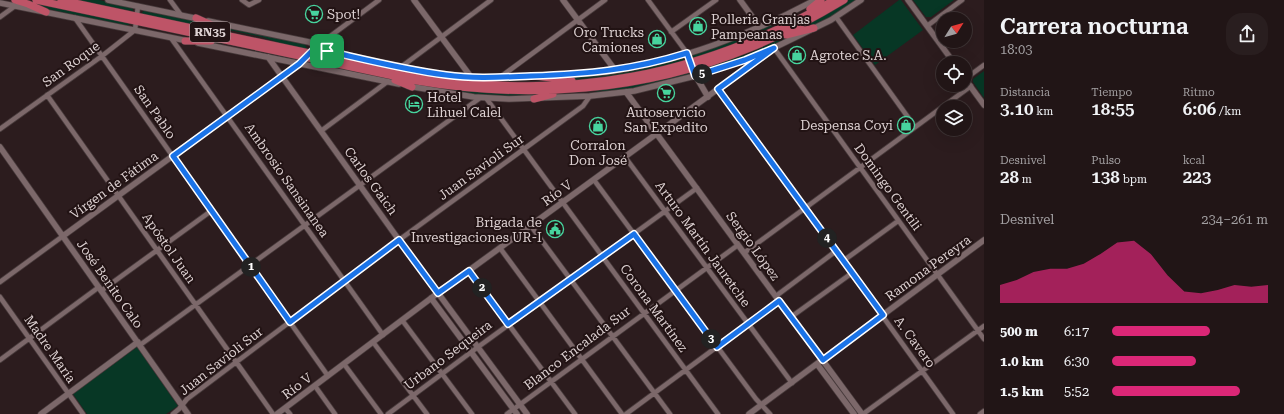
<!DOCTYPE html>
<html lang="es">
<head>
<meta charset="utf-8">
<style>
  body { margin:0; font-family:"Roboto Serif",serif; background:#291e1f; color:#f1f3f6; height:100vh; display:flex; flex-direction:column; font-size:15px; white-space:nowrap }
  * { box-sizing:border-box; margin:0 }
  p { font-size:13px; color:#a29fa1 }
  .icon { flex:none; width:22px; height:22px; fill:none; stroke:currentColor; stroke-width:2; stroke-linecap:round; stroke-linejoin:round }
  .map { position:relative; flex:1; overflow:hidden }
  .panel { display:flex; flex-direction:column; background:#211516; width:300px }
  .panel>* { flex:none }
  .needle { width:26px; rotate:53deg }
  .tools { position:absolute; left:936px; top:12px; display:grid; gap:8px }
  .tools a { display:grid; place-items:center; width:36px; height:36px; border-radius:50%; background:#211516; box-shadow:0 4px 16px #0002,0 0 0 1px #3e3435; font-size:20px }
  .pin { position:absolute; display:grid; place-items:center; width:34px; height:34px; color:#fff; margin:-17px; border-radius:8px; box-shadow:0 2px 6px #0006 }
  .km { position:absolute; width:20px; height:20px; margin:-10px; border-radius:50%; background:#222; color:#fff; font-size:11px; line-height:20px; text-align:center }
  .round { display:grid; place-items:center; flex:none; width:42px; height:42px; border-radius:16px; background:#291e1f }
  .overview { display:flex; align-items:center; justify-content:space-between; height:68px; padding:0 16px }
  h1 { font-size:22px; font-weight:600; line-height:30px }
  .metrics { display:grid; grid-template-columns:repeat(3,1fr); gap:6px; height:68px; padding:4px 16px }
  .metrics div { display:grid; align-content:center }
  .metrics b { font-size:17px; font-weight:600 }
  .metrics small { font-size:11px; font-weight:400 }
  .metrics p { font-size:11px }
  .chart { height:112px; padding:8px 16px }
  .chart p { display:flex; justify-content:space-between }
  .chart svg { width:100%; height:72px; margin-top:4px; fill:#db2777; opacity:.7 }
  ul { padding:0 16px; list-style:none; font-size:13px }
  li { display:grid; grid-template-columns:64px 48px 1fr; align-items:center; height:30px }
  li i { height:10px; border-radius:5px; background:#db2777 }
  main { display:flex; flex:1; min-height:0 }
  .map>svg:first-child { display:block }
  .green { fill:#073725 }
  .lines { fill:none; stroke-linecap:round; stroke-linejoin:round }
  .minor-casing { stroke:#483b3c; stroke-width:6 }
  .tertiary-casing { stroke:#483b3c; stroke-width:7 }
  .trunk-casing { stroke:#483b3c; stroke-width:8 }
  .minor { stroke:#7c686a; stroke-width:4.5 }
  .tertiary { stroke:#7c686a; stroke-width:5.5 }
  .trunk { stroke:#be5467; stroke-width:7 }
  .route-casing { stroke:#fff; stroke-width:8 }
  .route { stroke:#1a73e8; stroke-width:5 }
  .labels { text-anchor:middle; dominant-baseline:central; stroke-width:4; stroke-linejoin:round; paint-order:stroke }
  .shield { fill:#221314; stroke:#a49798; stroke-width:1 }
  .shield-label { font-size:12px; font-weight:bold; fill:#dcd0d1 }
  .poi-label { font-size:13px; fill:#dcd0d1; stroke:#221314; text-anchor:start }
  .street-label { font-size:13px; fill:#dcd0d1; stroke:#221314 }
</style>
</head>
<body>
<main>
<div class="map">
<svg width="984" height="414" viewBox="0 0 984 414">
  <rect width="100%" height="100%" fill="#2c1c1e"/>
  <path class="green" d="M74,0h25l31,7 3,1v3z
    M849,0h9l-17,12 -24,13 -24,6z
    M899,0h2l22,30 -48,35 -22,-30z
    M913,0h41l-23,17h-5z
    M27,1l101,21 4,1 -6,3 -74,-16z
    M815,3l-65,35 -58,21 1,-5z
    M144,10l50,10 21,9 -74,-15z
    M215,25l90,19 2,5 -18,-3 -27,-9 -38,-8z
    M795,35c-31,15 -60,26 -93,37h-3l-2,-3 51,-15 35,-16z
    M682,58l3,3 -53,13 -55,5 -14,-2z
    M984,71v27l-11,-16v-3z
    M689,72l-1,3 -53,13 -27,5 -59,3 40,-3z
    M400,80c49,9 97,16 147,13l-18,4 -42,-1 -71,-10z
    M137,347l41,59 -12,8h-79l-14,-20z"/>
  <g class="lines">
    <g class="minor-casing">
      <path id="minor" d="M170,0l11,15
        M242,0l7,5 10,-5
        M648,0l39,53
        M0,17l15,-11
        M836,17l79,110
        M75,18l253,358
        M927,26l35,-26
        M671,32l45,-32
        M171,38l212,297
        M317,46l62,-46
        M774,48l210,291
        M401,67l90,-67
        M499,78l106,-78
        M965,79l19,-14
        M719,89l234,325
        M47,95l226,319
        M486,98l232,316
        M0,129l102,-73 33,-26 3,-24
        M321,131l66,-49
        M625,157l167,226
        M594,180l162,219 14,15
        M531,226l139,188
        M500,248l122,166
        M744,253l227,-167
        M843,261l55,-40
        M469,271l106,143
        M0,282l63,-46
        M101,291l110,-80
        M776,296l60,-45
        M0,297l83,117
        M791,317l61,-44
        M402,320l70,94
        M373,342l54,72
        M140,345l340,-247
        M0,360l99,-73
        M344,364l37,50
        M315,386l20,28
        M285,408l5,6
        M173,414l6,-5 8,-10 212,-159 184,-134 7,-10
        M388,414l90,-67 219,-159
        M507,414l231,-169
        M626,414l153,-113
        M863,414l121,-88
        M980,414l4,-3"/>
    </g>
    <g class="tertiary-casing">
      <path id="tertiary" d="M108,0l91,19
        M414,0l57,77
        M563,0l52,70
        M740,0l19,26
        M908,0l46,63
        M0,3l188,38
        M208,21l101,21 18,9 105,22 55,5 53,-2
        M198,43l201,41
        M268,57l131,183 128,174
        M694,73l14,24
        M549,75c19,0 38,-1 57,-3 70,-9 148,-39 209,-72
        M965,79l19,26
        M408,86l66,11 35,2 81,-3 44,-5 61,-15 62,-20 74,-36 30,-20
        M626,92l236,322
        M0,147l188,267
        M63,236l237,-173
        M431,298l86,116
        M817,364l37,50
        M41,414l97,-72
        M277,414l161,-121 328,-239
        M749,414l235,-174"/>
    </g>
    <g class="trunk-casing">
      <path id="trunk" d="M15,0l13,4 18,8
        M36,0l381,81c111,19 227,11 333,-33 32,-13 64,-30 94,-48
        M61,0l356,76c151,26 284,0 417,-76
        M810,9l11,-9
        M196,18l29,13
        M786,35l28,-7
        M185,41h26
        M536,76l36,5
        M395,80l17,7
        M534,99l19,-5"/>
    </g>
    <use href="#minor" class="minor"/>
    <use href="#tertiary" class="tertiary"/>
    <use href="#trunk" class="trunk"/>
  </g>
  <g class="lines">
    <g class="route-casing">
      <path id="route" d="M317,46l10,5c40,9 79,19 119,24 29,4 57,2 85,1 56,-2 102,-6 156,-23l8,23 50,-16 29,-12 -56,41 165,226 -60,45 -44,-59 -62,46 -83,-113 -126,90 -39,-53 -31,22 -39,-53 -109,82 -117,-166 126,-92z"/>
    </g>
    <use href="#route" class="route"/>
  </g>
  <defs>
    <g id="supermarket-ring" transform="scale(0.9)"><circle r="9.5" fill="#221314" stroke="#47d49e" stroke-width="1.5"/><path d="M-6-5.5h2.5l.6 2H6L4.5 2H-2.5L-4.4-4H-6ZM-1.5 3.2a1.3 1.3 0 1 0 .1 0ZM3 3.2a1.3 1.3 0 1 0 .1 0Z" fill="#47d49e"/></g>
    <g id="shop-ring" transform="scale(0.9)"><circle r="9.5" fill="#221314" stroke="#47d49e" stroke-width="1.5"/><path d="M-5-2.5h2.3a2.7 3.5 0 0 1 5.4 0H5L5.5 6h-11ZM-1.5-2.5h3a1.5 2.3 0 0 0-3 0Z" fill="#47d49e"/></g>
    <g id="hotel-ring" transform="scale(0.9)"><circle r="9.5" fill="#221314" stroke="#47d49e" stroke-width="1.5"/><path d="M-6-4.5h1.5V1H6V5H4.5V3h-9V5H-6ZM-4 0a1.8 1.8 0 1 1 3.6 0ZM.5 0V-2.5h3Q6-2.5 6 0Z" fill="#47d49e"/></g>
    <g id="civic-ring" transform="scale(0.9)"><circle r="9.5" fill="#221314" stroke="#47d49e" stroke-width="1.5"/><path d="M-.6-6.5H3V-4.5H.6V-3L4-1V1h2V6H-6V1h2V-1L-.6-3ZM-1.2 2.5V6h2.4V2.5Z" fill="#47d49e"/></g>
  </defs>
  <g fill-rule="evenodd">
    <use href="#supermarket-ring" x="314" y="14"/>
    <use href="#shop-ring" x="698" y="26"/>
    <use href="#shop-ring" x="657" y="39"/>
    <use href="#shop-ring" x="797" y="55"/>
    <use href="#supermarket-ring" x="666" y="93"/>
    <use href="#hotel-ring" x="414" y="104"/>
    <use href="#shop-ring" x="906" y="125"/>
    <use href="#shop-ring" x="598" y="126"/>
    <use href="#civic-ring" x="555" y="229"/>
  </g>
  <g class="labels">
    <rect class="shield" x="190" y="22" width="40" height="20" rx="3"/>
    <g class="shield-label">
      <text x="210" y="32">RN35</text>
    </g>
    <g class="poi-label">
      <text x="327" y="14">Spot!</text>
      <text x="711" y="19">Polleria Granjas<tspan x="711" dy="15">Pampeanas</tspan></text>
      <text x="644" y="32" text-anchor="end">Oro Trucks<tspan x="644" dy="15">Camiones</tspan></text>
      <text x="810" y="55">Agrotec S.A.</text>
      <text x="427" y="97">Hotel<tspan x="427" dy="15">Lihuel Calel</tspan></text>
      <text x="666" y="112" text-anchor="middle">Autoservicio<tspan x="666" dy="15">San Expedito</tspan></text>
      <text x="893" y="125" text-anchor="end">Despensa Coyi</text>
      <text x="598" y="145" text-anchor="middle">Corralon<tspan x="598" dy="15">Don José</tspan></text>
      <text x="542" y="222" text-anchor="end">Brigada de<tspan x="542" dy="15">Investigaciones UR-I</tspan></text>
    </g>
    <g class="street-label">
      <text transform="translate(71 64) rotate(-36)">San Roque</text>
      <text transform="translate(155 112) rotate(55)">San Pablo</text>
      <text transform="translate(481 167) rotate(-36)">Juan Savioli Sur</text>
      <text transform="translate(287 180) rotate(55)">Ambrosio Sansinanea</text>
      <text transform="translate(371 181) rotate(54)">Carlos Gaich</text>
      <text transform="translate(114 185) rotate(-36)">Vírgen de Fátima</text>
      <text transform="translate(888 187) rotate(54)">Domingo Gentili</text>
      <text transform="translate(557 193) rotate(-36)">Río V</text>
      <text transform="translate(703 244) rotate(54)">Arturo Martín Jauretche</text>
      <text transform="translate(753 246) rotate(54)">Sergio López</text>
      <text transform="translate(169 248) rotate(55)">Apóstol Juan</text>
      <text transform="translate(928 268) rotate(-36)">Ramona Pereyra</text>
      <text transform="translate(110 284) rotate(55)">José Benito Calo</text>
      <text transform="translate(654 308) rotate(54)">Corona Martínez</text>
      <text transform="translate(915 342) rotate(54)">A. Cavero</text>
      <text transform="translate(577 348) rotate(-37)">Blanco Encalada Sur</text>
      <text transform="translate(50 349) rotate(55)">Madre María</text>
      <text transform="translate(448 355) rotate(-37)">Urbano Sequeira</text>
      <text transform="translate(221 361) rotate(-38)">Juan Savioli Sur</text>
      <text transform="translate(297 386) rotate(-37)">Río V</text>
    </g>
  </g>
</svg>
<div class="tools">
<a><svg class="needle" viewBox="-14 -14 28 28"><path d="M0-13l5 13h-10z" fill="#e53935"/><path d="M0 13l5-13h-10z" fill="#a29fa1"/></svg></a>
<a><svg class="icon" aria-label="locate" viewBox="0 0 24 24"><circle cx="12" cy="12" r="6"/><path d="M12 2v4M12 18v4M2 12h4M18 12h4"/></svg></a>
<a><svg class="icon" aria-label="layers" viewBox="0 0 24 24"><path d="M12 4l9 5-9 5-9-5zM3 14l9 5 9-5"/></svg></a>
</div>
<div class="pin" style="left:327px;top:51px;background:#1e9e55"><svg class="icon" aria-label="arrive" viewBox="0 0 24 24"><path d="M6 21V4h12l-3 4 3 4H6"/></svg></div>
<b class="km" style="left:251px;top:267px">1</b>
<b class="km" style="left:482px;top:288px">2</b>
<b class="km" style="left:711px;top:339px">3</b>
<b class="km" style="left:827px;top:238px">4</b>
<b class="km" style="left:702px;top:74px">5</b>
</div>
<section class="panel">
<div class="overview"><div><h1>Carrera nocturna</h1><p>18:03</p></div><a class="round"><svg class="icon" aria-label="share" viewBox="0 0 24 24"><path d="M12 15V3M7 8l5-5 5 5M5 13v7h14v-7"/></svg></a></div>
<div class="metrics">
<div><p>Distancia</p><b>3.10<small> km</small></b></div>
<div><p>Tiempo</p><b>18:55</b></div>
<div><p>Ritmo</p><b>6:06<small> /km</small></b></div>
</div>
<div class="metrics">
<div><p>Desnivel</p><b>28<small> m</small></b></div>
<div><p>Pulso</p><b>138<small> bpm</small></b></div>
<div><p>kcal</p><b>223</b></div>
</div>
<div class="chart"><p><span>Desnivel</span>234–261 m</p>
<svg viewBox="0 0 160 44" preserveAspectRatio="none"><path d="M0 44V33L10 30L20 25L30 23L40 23L50 20L60 14L70 7L80 6L90 14L100 27L110 37L120 38L130 36L140 33L150 34L160 33V44z"/></svg>
</div>
<ul>
<li><b>500 m</b>6:17<i style="width:63%"></i></li>
<li><b>1.0 km</b>6:30<i style="width:54%"></i></li>
<li><b>1.5 km</b>5:52<i style="width:82%"></i></li>
</ul>
</section>
</main>
</body>
</html>
